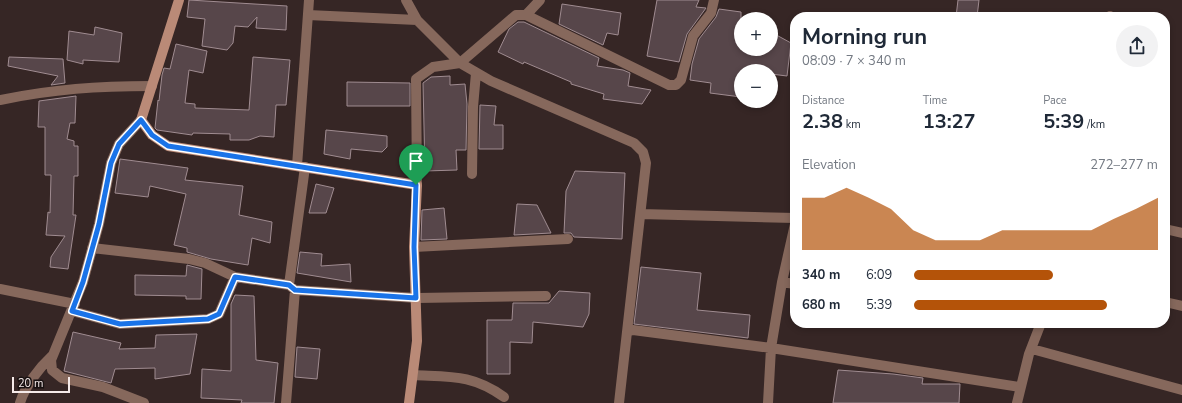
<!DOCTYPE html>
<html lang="en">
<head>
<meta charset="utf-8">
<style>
  body { margin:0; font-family:"Nunito Sans",sans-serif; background:#f2f2f3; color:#1f2937; height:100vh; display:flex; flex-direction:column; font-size:15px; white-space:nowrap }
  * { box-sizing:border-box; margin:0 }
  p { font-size:13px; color:#747a83 }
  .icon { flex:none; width:22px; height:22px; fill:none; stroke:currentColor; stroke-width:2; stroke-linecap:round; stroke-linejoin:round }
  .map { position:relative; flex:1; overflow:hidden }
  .panel { position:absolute; left:790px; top:12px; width:380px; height:316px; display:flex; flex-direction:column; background:#fff; border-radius:16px; box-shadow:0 2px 6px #0003 }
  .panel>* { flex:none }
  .buttons { position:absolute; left:734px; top:12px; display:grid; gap:8px }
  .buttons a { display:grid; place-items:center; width:44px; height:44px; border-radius:50%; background:#fff; box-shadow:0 2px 6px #0003; font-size:20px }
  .scale { position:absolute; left:12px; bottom:10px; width:58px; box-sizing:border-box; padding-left:4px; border:2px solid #f5eae9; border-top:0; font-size:11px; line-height:14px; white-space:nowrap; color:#f5eae9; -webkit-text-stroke:3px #181111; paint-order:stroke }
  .pin { position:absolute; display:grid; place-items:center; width:34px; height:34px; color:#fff; margin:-41px -17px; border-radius:50% 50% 50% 0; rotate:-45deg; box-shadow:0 0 4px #0007 }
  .pin .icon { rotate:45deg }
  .round { display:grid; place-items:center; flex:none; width:42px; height:42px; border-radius:21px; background:#f2f2f3 }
  .head { display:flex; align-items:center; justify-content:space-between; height:68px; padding:0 12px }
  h1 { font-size:22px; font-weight:700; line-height:30px }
  .figures { display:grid; grid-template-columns:repeat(3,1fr); gap:6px; height:68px; padding:4px 12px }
  .figures div { display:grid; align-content:center }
  .figures b { font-size:20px; font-weight:700 }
  .figures small { font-size:11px; font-weight:400 }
  .figures p { font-size:11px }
  .chart { height:112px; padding:8px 12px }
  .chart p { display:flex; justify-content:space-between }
  .chart svg { width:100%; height:72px; margin-top:4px; fill:#b45309; opacity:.7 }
  ul { padding:0 12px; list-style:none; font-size:13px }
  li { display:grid; grid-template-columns:64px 48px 1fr; align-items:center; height:30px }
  li i { height:10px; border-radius:5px; background:#b45309 }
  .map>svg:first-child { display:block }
  .building { fill:#57464a; stroke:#a08c91 }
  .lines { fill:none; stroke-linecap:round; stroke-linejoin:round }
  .lane { stroke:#86685c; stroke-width:10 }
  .street { stroke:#86685c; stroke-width:10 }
  .secondary { stroke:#ba8a77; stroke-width:10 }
  .route-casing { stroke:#fff; stroke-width:8 }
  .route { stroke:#1a73e8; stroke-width:5 }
</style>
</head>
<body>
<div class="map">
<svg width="1182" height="403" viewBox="0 0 1182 403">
  <rect width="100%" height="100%" fill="#362625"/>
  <path class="building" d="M189,0l98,6 -1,24 -30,-2 1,-11 -9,10 -13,-1 -2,17 -6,7 -25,-4 3,-27 -18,-2z
    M657,0h42l-3,7 10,1 -19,26 -8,28 -32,-6z
    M958,0h21l-2,17h-21z
    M562,4l59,9 -3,22 -11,-2 -4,12 -44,-21z
    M719,9l22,3v37h30v-17l20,11 -4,33 -16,-2v-3h-30v26l-31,-4 1,-10 -21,-3 2,-16 7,-25 17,-22z
    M518,22h6l75,36 -2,8 26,4 7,3 -2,13 23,4 -9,14 -39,-5 1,-5 -33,-10v-2l-47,-20 -1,2 -25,-12 11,-23z
    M95,27l27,6 -3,29 -36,-2v4l-16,-4 2,-29 25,4z
    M176,44l31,7 -4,22 -14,-3 -4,33 10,1v4l54,2 4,-53 37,3 -4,45h-10l-2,32 -14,-1 -11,4h-19v-6l-37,-1 -1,2 -35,-5 -2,-2 3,-28 1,1 3,-26 2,-7 6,1z
    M9,57l54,2 2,24 -14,2 7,-9 -50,-10z
    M450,76v9l15,-1 2,20 -1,46h-10l1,20 -32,1 -2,-88 8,-6z
    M347,82l63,1v23h-63z
    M76,96l-1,27h-5l-3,16 7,2v5h4v30h-4l-1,39h3l-8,54 -18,-2 1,-10 14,-21 -19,-1 2,-23 2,1 1,-38h-6v-48h-7l1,-26z
    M480,105l16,1 -2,19h9v24h-24z
    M326,130l61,6v11l-5,5 -31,-3 -1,10 -26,-5z
    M120,159l68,9 -3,12 58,6 -4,29 33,7 -2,21 -18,-5 -4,27 -37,-6 -24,-7v-4l-13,-3 12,-51 -36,-8 -2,11 -33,-4z
    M575,171l50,2 -3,66 -48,-2 -3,-4h-7l2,-42z
    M316,184l18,4 -8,25h-17z
    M517,204l20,1 14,28 -37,2z
    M444,208l3,31 -26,1 1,-30z
    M300,252l22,2 -1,12 29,-2 1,18 -54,-9z
    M187,265l15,4 -1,30h-15v-3l-51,-1v-20l51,1z
    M641,267l60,6 -4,37 53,5 -2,23 -114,-14z
    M559,291l31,2 -1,21 -6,13 -50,-5 -1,21 -22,-1v32h-23v-54h25l1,-17h36z
    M235,295l19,1 2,64 22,3 -4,40h-33l1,-3 -41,-2 1,-29 29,2v-67z
    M73,332l48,11 -2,6 36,-1 1,-13 41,-1 -7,40 -35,5v-11l-40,1 -4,14 -47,-12z
    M297,347l23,2 -3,30 -22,-2z
    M838,370l55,4 30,4 -1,6h38l-1,19h-126z"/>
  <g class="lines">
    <path class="lane" d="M413,375c37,2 59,-1 91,22"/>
    <path class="street" d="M406,0l11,20 43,43 31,18 143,62 9,9 3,11 -27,240
      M308,15l109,5
      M526,15l143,70h7l5,-5 12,-44 18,-23 3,-13
      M1110,17v-1
      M0,100c54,-11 97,-14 152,-14
      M141,120l-22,24 -8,19 -12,61 -16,58 -32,78 1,10 10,8 41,9 41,16
      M297,166l12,-166
      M472,174l1,-67 3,-34
      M417,185l-1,-106 17,-12 27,-4 56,-48h10l14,-15
      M641,214l154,4
      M1165,229l17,4
      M414,247l154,-8
      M92,248l97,11 16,4 30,14 54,8 6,5 122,8 129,-2
      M782,282l13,2
      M289,285l16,-118
      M0,289l75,15
      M1165,302l17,4
      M72,311l48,13 88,-5 11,-5 16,-37
      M628,331l5,-1 138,18 249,39
      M1032,349l150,41
      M20,403c5,-17 19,-35 32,-47
      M286,403l9,-113
      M768,403l3,-55 11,-66 13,-58
      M1017,403l12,-49 12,-31"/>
    <path class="secondary" d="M179,0l-38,120 11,15 16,11 249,39 -3,62 3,94 -8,62"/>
  </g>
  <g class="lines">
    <g class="route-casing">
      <path id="route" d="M141,120l11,15 16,11 248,39 -2,62 2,51 -121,-8 -6,-5 -54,-8 -16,37 -11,5 -88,5 -48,-13 11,-29 16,-58 12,-61 8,-19z"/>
    </g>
    <use href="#route" class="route"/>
  </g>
</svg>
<div class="buttons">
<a>+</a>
<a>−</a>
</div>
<div class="scale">20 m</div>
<div class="pin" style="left:416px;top:185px;background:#1e9e55"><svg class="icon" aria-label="arrive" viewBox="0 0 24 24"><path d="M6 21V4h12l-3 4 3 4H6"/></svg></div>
<section class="panel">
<div class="head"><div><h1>Morning run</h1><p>08:09 · 7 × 340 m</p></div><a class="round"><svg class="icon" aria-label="share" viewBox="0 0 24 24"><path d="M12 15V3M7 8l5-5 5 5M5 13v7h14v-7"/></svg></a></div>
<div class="figures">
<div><p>Distance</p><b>2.38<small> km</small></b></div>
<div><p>Time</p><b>13:27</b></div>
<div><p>Pace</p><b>5:39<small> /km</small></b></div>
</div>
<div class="chart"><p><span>Elevation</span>272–277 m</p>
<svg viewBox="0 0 160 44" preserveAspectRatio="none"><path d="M0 44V12L10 12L20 6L30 12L40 19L50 32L60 38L70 38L80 38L90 32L100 32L110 32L120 32L130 32L140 25L150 19L160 12V44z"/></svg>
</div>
<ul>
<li><b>340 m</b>6:09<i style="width:57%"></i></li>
<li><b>680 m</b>5:39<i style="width:79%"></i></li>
</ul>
</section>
</div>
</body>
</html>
